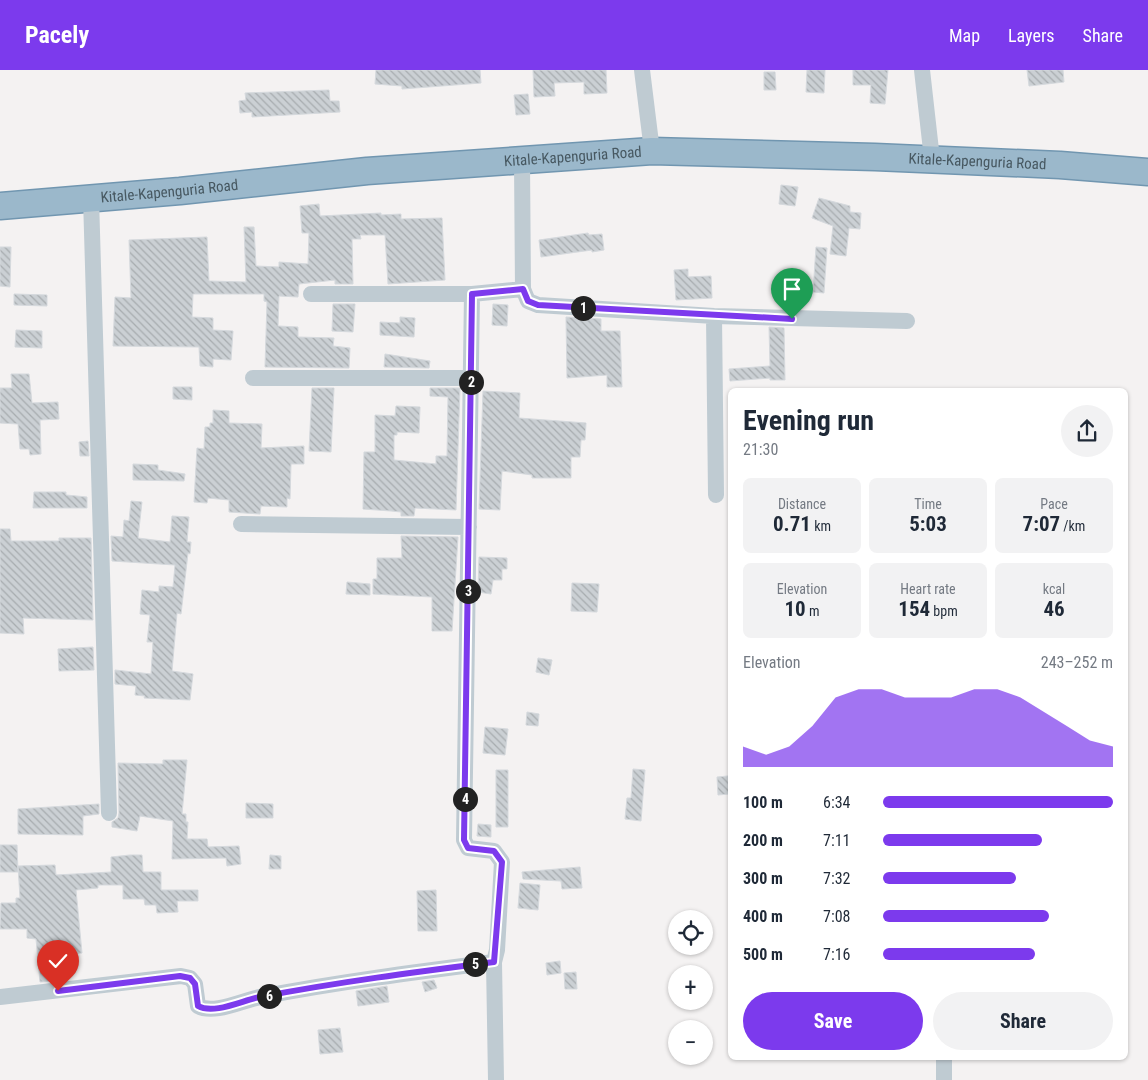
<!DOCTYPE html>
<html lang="en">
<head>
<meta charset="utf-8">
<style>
  body { margin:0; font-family:"Roboto Condensed",sans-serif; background:#f2f2f3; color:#1f2937; height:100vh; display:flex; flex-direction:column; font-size:19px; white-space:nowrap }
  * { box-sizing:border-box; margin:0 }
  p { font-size:16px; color:#747a83 }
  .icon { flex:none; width:28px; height:28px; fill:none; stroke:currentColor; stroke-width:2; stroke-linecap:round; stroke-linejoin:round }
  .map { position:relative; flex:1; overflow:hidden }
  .drawer { position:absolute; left:728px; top:318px; width:400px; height:672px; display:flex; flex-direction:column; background:#fff; border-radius:8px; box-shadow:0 1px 4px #0004 }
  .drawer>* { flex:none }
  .buttons { position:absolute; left:668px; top:840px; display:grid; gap:10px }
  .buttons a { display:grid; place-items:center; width:45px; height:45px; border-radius:50%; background:#fff; box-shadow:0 1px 4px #0004; font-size:25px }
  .pin { position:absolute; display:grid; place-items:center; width:42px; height:42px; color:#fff; margin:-51px -21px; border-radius:50% 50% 50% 0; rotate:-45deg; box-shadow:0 0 5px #0007 }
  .pin .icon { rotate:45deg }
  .km { position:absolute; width:25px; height:25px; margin:-12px; border-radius:50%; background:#222; color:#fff; font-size:14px; line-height:25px; text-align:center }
  .round { display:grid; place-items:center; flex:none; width:52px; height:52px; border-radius:26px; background:#f2f2f3 }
  .head { display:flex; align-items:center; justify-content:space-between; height:85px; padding:0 15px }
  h1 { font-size:28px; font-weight:700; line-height:38px }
  .metrics { display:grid; grid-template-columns:repeat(3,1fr); gap:8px; height:85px; padding:5px 15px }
  .metrics div { display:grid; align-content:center; border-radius:8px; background:#f2f2f3; text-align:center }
  .metrics b { font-size:21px; font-weight:700 }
  .metrics small { font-size:14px; font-weight:400 }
  .metrics p { font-size:14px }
  .chart { height:140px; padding:10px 15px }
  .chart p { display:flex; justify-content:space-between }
  .chart svg { width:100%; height:90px; margin-top:5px; fill:#7c3aed; opacity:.7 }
  .button { display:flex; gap:10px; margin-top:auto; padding:10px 15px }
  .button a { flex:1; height:58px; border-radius:30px; background:#7c3aed; color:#fff; font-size:20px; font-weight:700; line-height:58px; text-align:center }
  .button a+a { background:#f2f2f3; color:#1f2937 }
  ul { padding:0 15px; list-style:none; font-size:16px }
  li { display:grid; grid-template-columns:80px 60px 1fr; align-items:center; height:38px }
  li i { height:12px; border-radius:6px; background:#7c3aed }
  header { display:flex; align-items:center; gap:30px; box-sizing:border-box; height:70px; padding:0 25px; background:#7c3aed; color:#fff }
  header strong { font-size:24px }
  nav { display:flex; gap:28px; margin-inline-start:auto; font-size:18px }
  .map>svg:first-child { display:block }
  .building { fill:url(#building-back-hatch); stroke:#d5d9dd }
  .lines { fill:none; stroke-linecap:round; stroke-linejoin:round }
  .trunk-casing { stroke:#7196b0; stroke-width:29 }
  .minor { stroke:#bfcbd2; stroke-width:16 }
  .trunk { stroke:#9bb8cb; stroke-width:26 }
  .route-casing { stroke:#fff; stroke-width:10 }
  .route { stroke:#7c3aed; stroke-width:6 }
  .labels { text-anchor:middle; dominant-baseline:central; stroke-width:4; stroke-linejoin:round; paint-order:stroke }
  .street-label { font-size:15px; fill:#475861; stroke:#fff }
</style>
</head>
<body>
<header>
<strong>Pacely</strong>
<nav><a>Map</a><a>Layers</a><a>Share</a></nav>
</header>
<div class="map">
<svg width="1148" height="1010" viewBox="0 0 1148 1010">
  <defs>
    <pattern id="building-back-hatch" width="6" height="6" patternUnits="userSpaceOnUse" patternTransform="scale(1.25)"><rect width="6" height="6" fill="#cbd0d4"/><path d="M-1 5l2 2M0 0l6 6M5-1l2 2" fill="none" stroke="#a7acaf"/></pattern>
  </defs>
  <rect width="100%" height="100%" fill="#f4f2f2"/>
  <path class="building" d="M376,0h104l1,13 -79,6v-3l-27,-2z
    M533,0h73l1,23 -23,1v-12l-30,1 1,13 -21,1z
    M807,0h18l-1,23 -18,-1z
    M853,0h35l-3,34 -15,-1 1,-18h-18z
    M1027,0h36l1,12 -35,4z
    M764,2h11l1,18h-12z
    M329,20l1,11h9l1,11 -88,5v-5l-12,1 -1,-12 7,-1 -1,-7z
    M528,24l2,20 -14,1 -2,-20z
    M781,115l17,2 -3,19 -16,-2z
    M819,128l31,8v6l11,1 -1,16 -11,-1 -3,28 -16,-2 3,-28 -21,-8z
    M319,134l1,12 61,-3v2l20,-1v5l41,-1 3,62 -57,4 -3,-49h-25l1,4h-9l1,45h-18v-4l-36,4 -1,13 -19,-1 -1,30 20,1v10l36,1 -1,8 17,2 -1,20 -84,-1 2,-65 -3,-1v-7h-71l-1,23 21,1v12l20,1 -2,29 -18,-1v8l-13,-1 -1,-19 -86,-1 2,-49 16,1 -2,-58 78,-3 2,44 37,1 -2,-55h10l2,39 23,1v-5l29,2 1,-31h-7l-2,-27z
    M588,163l1,2 13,-1 2,16 -12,2v-2l-51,7 -2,-17z
    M0,177h11l-1,40 -10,-1z
    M816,177l11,1 -3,45 -11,-1z
    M688,199v8l23,-1 1,22 -36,2 -2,-30z
    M14,224l33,1v11l-33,-1z
    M333,234h22l-2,28 -21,-1z
    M493,234l15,1 -1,21 -15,-1z
    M400,247l15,1 -1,19 -34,-2v-13l20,1z
    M566,247l35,2v12h19l2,56h-15v-12l-40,3z
    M769,257l15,1 1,52h-15v-2l-40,3 -1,-12 41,-3z
    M16,260l26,1v17l-27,-1z
    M385,284l45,7 -1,7 -45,-1z
    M11,304h18l3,29 26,-1 1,17 -19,1 1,34 -11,1 -1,-6h-9l-2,-25 -18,-1v-35h12z
    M173,317h19v13l-19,-1z
    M312,318h22l-3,64 -22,-1z
    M430,318h30l-4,122 -41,-2 -1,8h-13v-4l-10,-1 -28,-2 1,-57h11v-37l20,1 1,-10 24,1 -1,26 -22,-1v3h-3v25l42,4v-8h11l1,-59 -18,-1z
    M483,321l37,2 -1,25 67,5 -1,17h-4l-1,17h-9v21h-39v-3l-30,-4 -2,39 -21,-1z
    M213,340l16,1v12l33,1 -1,24 43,-2v18h-13l-1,35 -3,-1v9l-26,-1 -1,8 -31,-2v-12l-21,-2 -1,5 -13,-1 3,-54 7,1 1,-22h5v-4h3z
    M88,371l1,15h-9l-1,-14z
    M133,394l25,1v5l27,4 -1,7 -51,-1z
    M34,422h32v3l21,2v11h-54z
    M131,431l11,1 -4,36 32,4 2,-26 17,1 -2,25h4l-1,12 -2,-1 -7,61 -4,-1 -5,58 21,3 -3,26 -46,-2 1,-2 -10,-1 1,-9 -21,-2v-14l36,4 2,-32h-6l3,-27 -10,-1 2,-24 17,2v-6l14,1 2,-22 -63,-4 -1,-25 12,1 1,-17 5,1z
    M0,459h10l1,12h48v-3h32l2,82 -70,-2 1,16 -24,-1z
    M401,466l57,1 -6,94h-20v-34l-59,-3v-15h4v-21h25z
    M479,487l28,1v11h-5v11h-9l-2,14 -13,-2z
    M347,512l23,2v11l-24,-1z
    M572,513l27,1 -2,28 -26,-1z
    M93,577l1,23 -35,1 -1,-22z
    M538,588l14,2 -3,15 -13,-3z
    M527,642l12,2 -1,12 -12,-1z
    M485,657l23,2 -3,26 -22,-2z
    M163,690h24l-5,54h4v8h2l-1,17h20l1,8 31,-1 2,18 -14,2 -1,-8 -54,1 1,-38 -33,-5 -3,15 -25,-4v-5l6,-4 1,-5 -1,-50 45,1z
    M633,699l12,1 -4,51 -16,-2 2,-21h4z
    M496,700h12v57h-12z
    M728,706l1,18 -11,1 -1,-18z
    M246,733l27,1v14h-27z
    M99,734v10l-16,2v19l-65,-1v-25z
    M478,754l13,1v12l-14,-1z
    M0,775h17l1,27h-18z
    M130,785h12l1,17h18v18h37v11h-21l1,11 -21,1 -1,-8h-11l-1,-6h-21v-14h-25v3l-22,2 6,63 -31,3 2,25 -13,1 -4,-43 -9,-1v-9h-27l1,-26h15v-5h4l-2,-32 37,-1 1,10 55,-3v-15z
    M270,785l11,1v13h-12z
    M580,797l2,21 -20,1 -1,-8 -38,-2 -1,-7z
    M520,813l20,2 -2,25 -20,-2z
    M436,820l1,41h-19l-1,-40z
    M560,891l1,12 -14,2 -1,-12z
    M576,902l1,17h-12l-1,-16z
    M434,910l3,8 -12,4 -3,-10z
    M387,916l2,16 -31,4 -2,-15z
    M340,958l3,24 -23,2 -2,-24z"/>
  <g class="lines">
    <g class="trunk-casing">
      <g id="trunk">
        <path id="s1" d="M0,136l180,-15 187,-20 285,-20 223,6 185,8 88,7"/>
      </g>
    </g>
    <path class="minor" d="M642,0l10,81
      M922,0l10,89
      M522,92l1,127 5,12 10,4 176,11 193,5
      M91,128l18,615
      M311,224h161l51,-5
      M472,224l-8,546 4,8 26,3 8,11 -5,88 -3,12 2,118
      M714,246l2,179
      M253,308h218
      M241,454l228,3
      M0,927l181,-21 9,2 5,6 3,22c16,9 45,-6 62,-9 78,-15 156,-25 234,-35
      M944,1010v-22"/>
    <use href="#trunk" class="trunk"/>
  </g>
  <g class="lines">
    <g class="route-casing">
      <path id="route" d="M58,921l122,-15 10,2 5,6 3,22c16,9 45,-6 62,-9 78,-15 156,-25 234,-35l8,-100 -8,-11 -26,-3 -4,-8 8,-546 51,-5 5,12 10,4 254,14"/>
    </g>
    <use href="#route" class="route"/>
  </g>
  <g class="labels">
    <g class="street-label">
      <text stroke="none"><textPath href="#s1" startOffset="575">Kitale-Kapenguria Road</textPath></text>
      <text stroke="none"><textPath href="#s1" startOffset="980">Kitale-Kapenguria Road</textPath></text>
      <text stroke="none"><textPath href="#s1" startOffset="170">Kitale-Kapenguria Road</textPath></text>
    </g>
  </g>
</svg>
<div class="buttons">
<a><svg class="icon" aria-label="locate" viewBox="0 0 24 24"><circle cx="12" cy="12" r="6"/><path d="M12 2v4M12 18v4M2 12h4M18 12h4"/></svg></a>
<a>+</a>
<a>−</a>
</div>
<div class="pin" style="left:792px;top:249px;background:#1e9e55"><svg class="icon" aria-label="arrive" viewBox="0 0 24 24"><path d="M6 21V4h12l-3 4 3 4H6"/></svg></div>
<div class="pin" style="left:58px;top:921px;background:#d93025"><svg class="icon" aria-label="check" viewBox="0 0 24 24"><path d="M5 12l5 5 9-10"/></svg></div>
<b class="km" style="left:583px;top:238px">1</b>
<b class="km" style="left:471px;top:312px">2</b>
<b class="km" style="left:468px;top:521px">3</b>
<b class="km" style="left:465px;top:729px">4</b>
<b class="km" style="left:475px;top:894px">5</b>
<b class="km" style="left:269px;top:926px">6</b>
<section class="drawer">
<div class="head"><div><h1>Evening run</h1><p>21:30</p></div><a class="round"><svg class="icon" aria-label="share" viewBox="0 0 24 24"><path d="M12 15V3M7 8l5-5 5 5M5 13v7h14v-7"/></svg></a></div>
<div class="metrics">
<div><p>Distance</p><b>0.71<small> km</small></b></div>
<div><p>Time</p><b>5:03</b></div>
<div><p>Pace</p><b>7:07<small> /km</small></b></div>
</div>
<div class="metrics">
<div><p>Elevation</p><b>10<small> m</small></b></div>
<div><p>Heart rate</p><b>154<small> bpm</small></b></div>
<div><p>kcal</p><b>46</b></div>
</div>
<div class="chart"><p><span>Elevation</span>243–252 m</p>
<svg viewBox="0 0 160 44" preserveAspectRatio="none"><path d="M0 44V34L10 38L20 34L30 24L40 10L50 6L60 6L70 10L80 10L90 10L100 6L110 6L120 10L130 17L140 24L150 31L160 34V44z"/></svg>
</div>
<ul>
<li><b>100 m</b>6:34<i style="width:100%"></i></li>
<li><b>200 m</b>7:11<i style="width:69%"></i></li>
<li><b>300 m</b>7:32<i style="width:58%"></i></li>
<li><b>400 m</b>7:08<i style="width:72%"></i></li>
<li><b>500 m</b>7:16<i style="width:66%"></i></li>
</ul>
<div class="button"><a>Save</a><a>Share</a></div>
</section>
</div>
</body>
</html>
